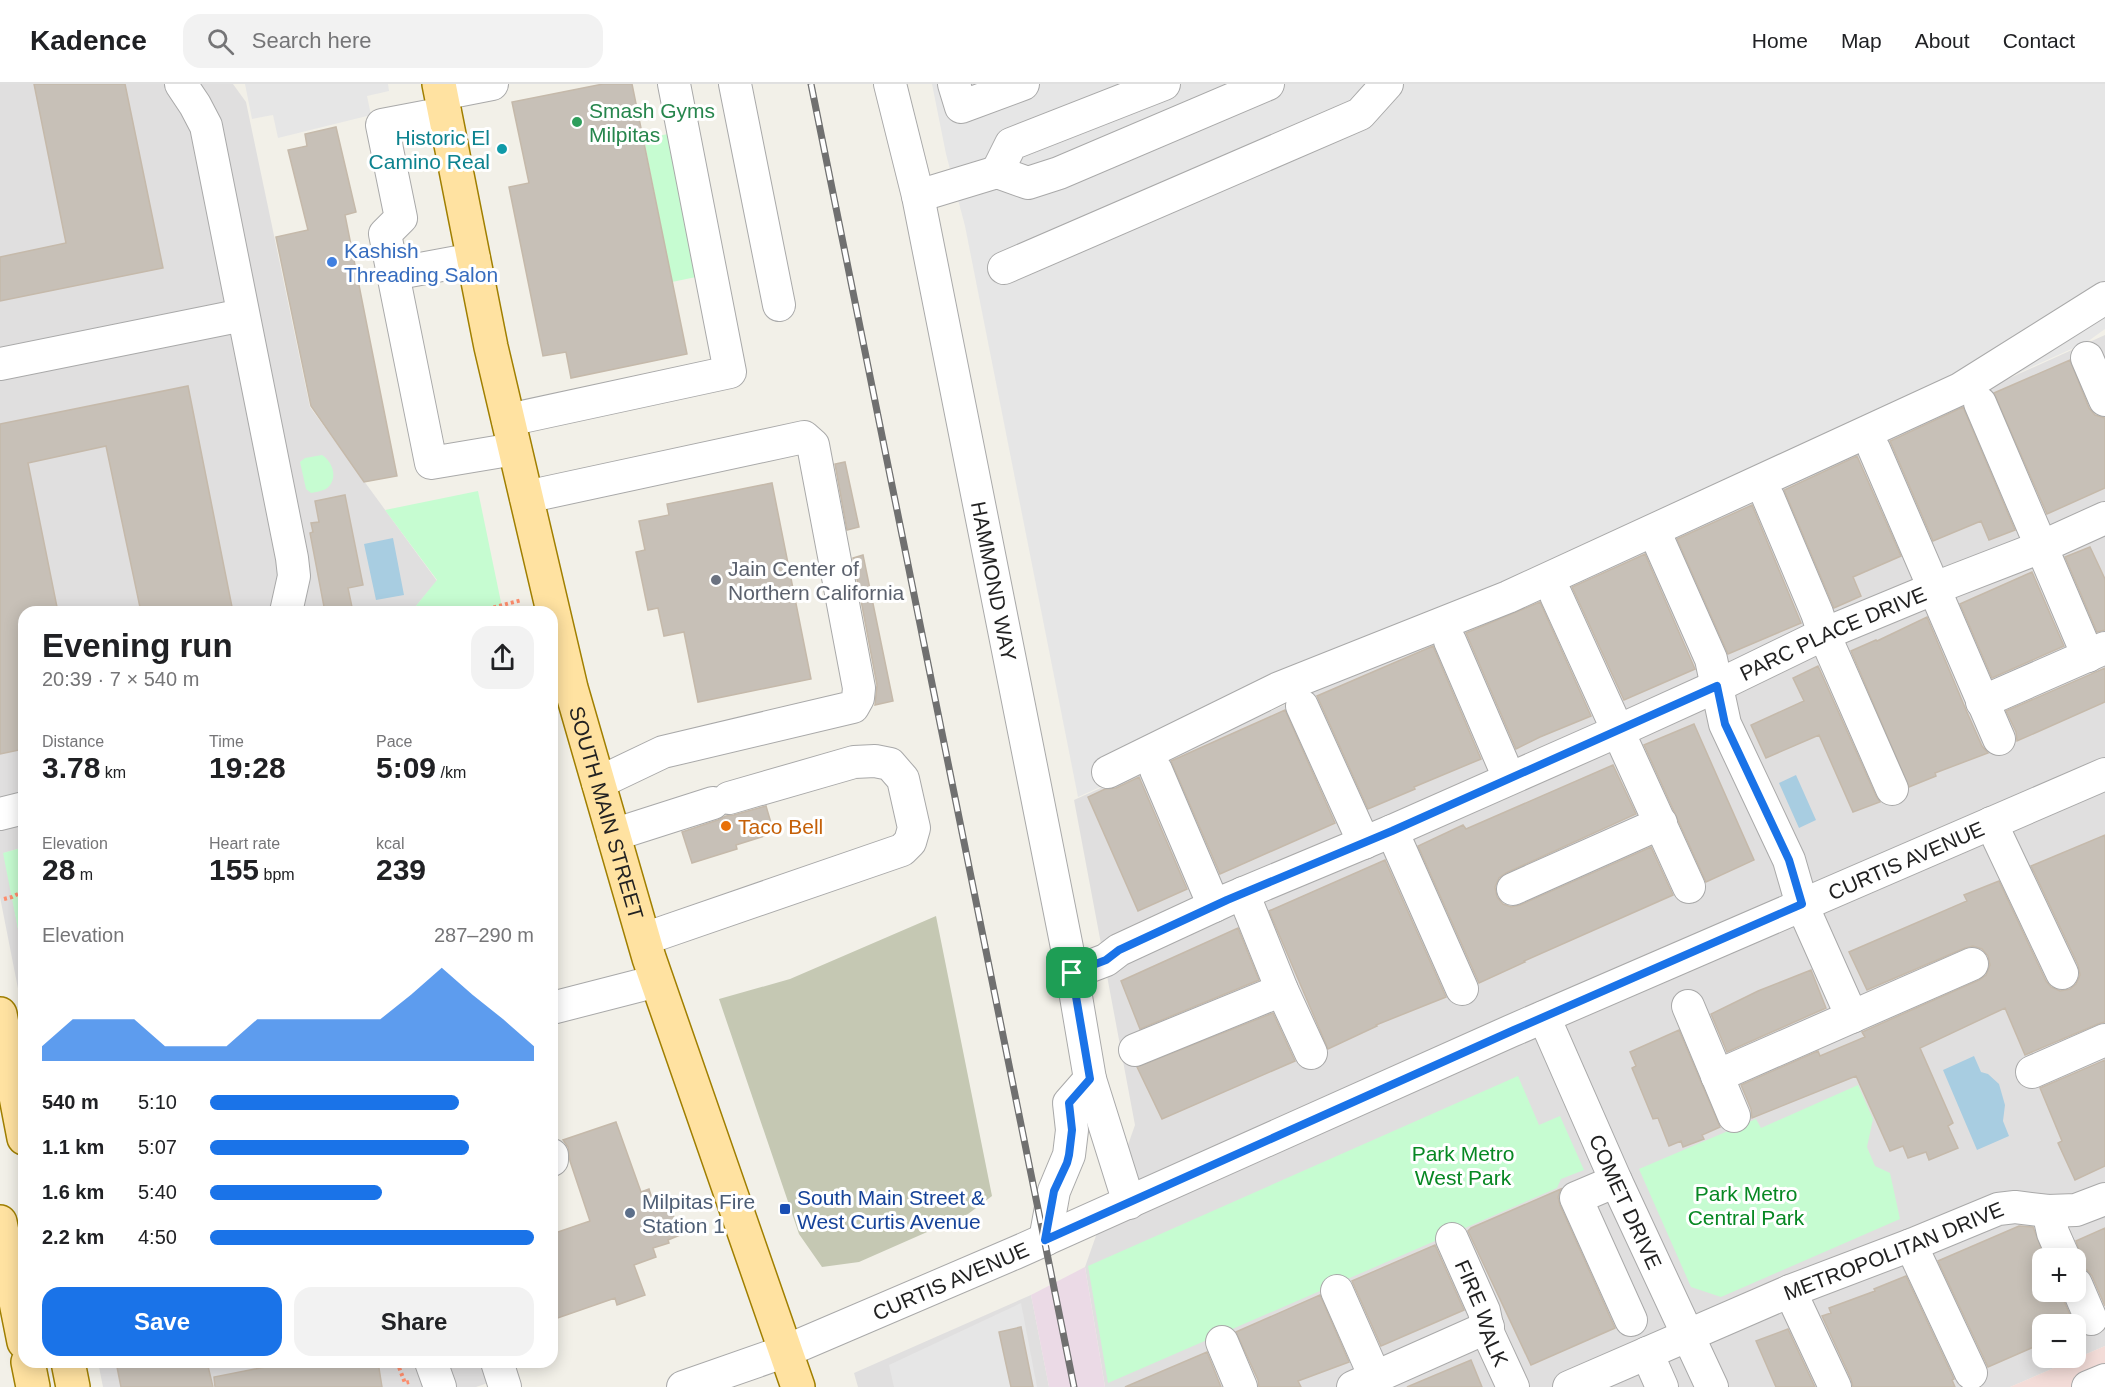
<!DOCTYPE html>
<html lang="en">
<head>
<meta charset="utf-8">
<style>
  body { margin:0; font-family:Helvetica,sans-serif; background:#f2f2f2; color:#202124; height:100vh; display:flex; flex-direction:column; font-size:22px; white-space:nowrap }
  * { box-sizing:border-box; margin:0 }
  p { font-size:20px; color:#757577 }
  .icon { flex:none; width:33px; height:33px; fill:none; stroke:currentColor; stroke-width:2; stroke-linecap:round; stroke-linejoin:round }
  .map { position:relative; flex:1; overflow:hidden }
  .sheet { position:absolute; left:18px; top:522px; width:540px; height:762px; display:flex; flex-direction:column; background:#fff; border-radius:18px; box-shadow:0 3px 15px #0003 }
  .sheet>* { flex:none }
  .tools { position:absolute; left:2032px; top:1164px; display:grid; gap:12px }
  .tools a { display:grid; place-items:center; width:54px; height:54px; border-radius:12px; background:#fff; box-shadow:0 3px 15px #0003; font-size:30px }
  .pin { position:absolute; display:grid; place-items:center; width:51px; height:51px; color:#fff; margin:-26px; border-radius:12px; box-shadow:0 3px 9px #0006 }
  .round { display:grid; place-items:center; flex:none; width:63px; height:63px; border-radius:18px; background:#f2f2f2 }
  .head { display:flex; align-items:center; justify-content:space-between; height:102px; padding:0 24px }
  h1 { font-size:33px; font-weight:700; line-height:45px }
  .stats { display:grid; grid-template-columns:repeat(3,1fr); gap:9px; height:102px; padding:6px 24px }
  .stats div { display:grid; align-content:center }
  .stats b { font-size:30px; font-weight:700 }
  .stats small { font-size:16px; font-weight:400 }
  .stats p { font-size:16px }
  .chart { height:168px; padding:12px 24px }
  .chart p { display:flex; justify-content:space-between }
  .chart svg { width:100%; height:108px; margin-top:6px; fill:#1a73e8; opacity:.7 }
  .button { display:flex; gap:12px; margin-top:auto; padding:12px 24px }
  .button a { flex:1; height:69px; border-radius:18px; background:#1a73e8; color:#fff; font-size:24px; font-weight:700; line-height:69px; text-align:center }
  .button a+a { background:#f2f2f2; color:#202124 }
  ul { padding:0 24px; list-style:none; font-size:20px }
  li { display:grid; grid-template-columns:96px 72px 1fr; align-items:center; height:45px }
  li i { height:15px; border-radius:8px; background:#1a73e8 }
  header { display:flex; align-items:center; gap:36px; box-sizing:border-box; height:84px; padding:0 30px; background:#fff; border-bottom:2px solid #e0e0e0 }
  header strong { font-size:28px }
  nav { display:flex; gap:33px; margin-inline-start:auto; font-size:21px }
  .search { width:420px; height:54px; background:#f2f2f2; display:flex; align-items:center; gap:15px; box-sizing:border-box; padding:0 21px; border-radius:18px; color:#757577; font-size:22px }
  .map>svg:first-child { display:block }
  .residential { fill:#e0dfdf; fill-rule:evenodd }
  .commercial { fill:#f3dcd8 }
  .industrial { fill:#ebdae6 }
  .construction { fill:#c5c8b3 }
  .park { fill:#c6fcd1 }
  .parking { fill:#e6e6e6 }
  .water { fill:#a8cde1 }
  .building { fill:#c7c0b7; stroke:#c5b9aa; stroke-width:1.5 }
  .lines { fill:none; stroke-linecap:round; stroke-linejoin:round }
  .minor-casing { stroke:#a9a9a9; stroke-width:34 }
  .major-casing { stroke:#a07f00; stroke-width:36 }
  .path { stroke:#ff8e6d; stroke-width:4; stroke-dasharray:3 3; stroke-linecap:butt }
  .minor { stroke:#fff; stroke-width:32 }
  .major { stroke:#ffe2a1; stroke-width:33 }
  .rail-casing { stroke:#707070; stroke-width:7 }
  .rail { stroke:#fff; stroke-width:4.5; stroke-dasharray:14; stroke-linecap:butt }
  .route-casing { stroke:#fff; stroke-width:12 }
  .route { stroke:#1a73e8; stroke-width:8 }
  .leisure-dot { fill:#2e9e5b; stroke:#fff; stroke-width:2 }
  .culture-dot { fill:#0f9aa8; stroke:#fff; stroke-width:2 }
  .shop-dot { fill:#3f7fe0; stroke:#fff; stroke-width:2 }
  .worship-dot { fill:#6b7280; stroke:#fff; stroke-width:2 }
  .food-dot { fill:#e8710a; stroke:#fff; stroke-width:2 }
  .transit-dot { fill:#1a4fb4; stroke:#fff; stroke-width:2 }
  .service-dot { fill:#5c6f8a; stroke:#fff; stroke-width:2 }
  .labels { text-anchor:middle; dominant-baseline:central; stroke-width:6; stroke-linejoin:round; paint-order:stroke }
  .leisure-label { font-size:21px; fill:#27864d; stroke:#fff; text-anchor:start }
  .culture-label { font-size:21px; fill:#0d838f; stroke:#fff; text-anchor:end }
  .shop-label { font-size:21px; fill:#366cbe; stroke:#fff; text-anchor:start }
  .worship-label { font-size:21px; fill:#5b616d; stroke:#fff; text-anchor:start }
  .street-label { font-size:21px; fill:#222; stroke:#fff }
  .food-label { font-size:21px; fill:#c56008; stroke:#fff; text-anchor:start }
  .park-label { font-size:21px; fill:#078823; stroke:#fff }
  .transit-label { font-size:21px; fill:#164399; stroke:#fff; text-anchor:start }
  .service-label { font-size:21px; fill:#4e5e75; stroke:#fff; text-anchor:start }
</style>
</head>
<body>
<header>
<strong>Kadence</strong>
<div class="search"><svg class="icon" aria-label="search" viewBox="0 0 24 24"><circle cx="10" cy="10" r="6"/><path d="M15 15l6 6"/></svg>Search here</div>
<nav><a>Home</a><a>Map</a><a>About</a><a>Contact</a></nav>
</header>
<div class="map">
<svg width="2105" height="1303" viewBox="0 0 2105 1303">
  <rect width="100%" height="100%" fill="#f2f0e8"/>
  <path class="residential" d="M0,0h233l13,18 64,305 127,174 -26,31h-387v235l-20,6 20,108v58l-24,-122z
    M2105,251v1011l-95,41h-905l-20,-120 50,-142 -61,-325zM2043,1174h33v34h-33zM2043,1240h33v34h-33z
    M1031,1211l18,92h-191l-4,-14z
    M98,1278h383l7,21 -12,4h-373z"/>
  <path class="commercial" d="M2105,1262v41h-95z"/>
  <path class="industrial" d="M1085,1183l20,120h-56l-18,-92z"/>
  <path class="construction" d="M936,832l56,280 -24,18 -109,48 -37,5 -23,-33 -80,-235 71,-20z"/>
  <path class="park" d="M668,50l28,143 -24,5 -28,-143z
    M322,371c11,7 17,24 4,34 -4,2 -10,3 -15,4l-5,-4 -6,-27 5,-4z
    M478,407l25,121h-92l26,-32 -52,-70z
    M24,763v113l-21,-107z
    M1518,992l21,49 21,-9 24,54 -23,9 -4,9 -449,195 -20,-117z
    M1858,1001l15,34 -6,28 8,19 15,7 10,46 -179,78 -30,-10 -52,-118 117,-50 5,9z"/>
  <path class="parking" d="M245,0h143l1,7 -22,5 4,19 -93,23 -5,-23 -21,4z
    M932,0h1173v245l-18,13 -1009,455 -113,-571 -19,-72z
    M1021,1219l16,84h-143l-5,-22z"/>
  <path class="water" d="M393,454l11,57 -28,5 -12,-56z
    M1796,691l20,45 -17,8 -20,-45z
    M1974,972l7,16 7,2 11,10 6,21 -2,16 6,15 -32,14 -34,-80z"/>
  <path class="building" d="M34,0h91l38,184 -163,33v-44l66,-14z
    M603,0h29l55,270 -116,24 -5,-26 -23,4 -34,-169 20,-4 -17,-81z
    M336,43l20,85 -11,3 52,261 -33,6 -53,-76 -35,-169 32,-7 -20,-80 19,-4 -2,-12z
    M2070,276l19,48 6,7 10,3v70l-58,26 -53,-121z
    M188,302l45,226h-92l-35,-166 -78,17 30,149h-34v137l-24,5v-330z
    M1963,323l52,123 -26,10 -8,-19 -48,20 -43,-100z
    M1857,372l44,100 -48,21 8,19 -27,12 -50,-118z
    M845,378l14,65 -12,3 -12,-66z
    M772,399l39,196 -113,23 -14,-70 -20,4 -6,-28 -10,2 -12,-58 9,-2 -6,-29 30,-6 -2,-11z
    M345,411l18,90 -15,3 5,24h-28l-15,-79 3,-1 -2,-9 8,-1 -4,-21z
    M1752,421l49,118 -73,31 -51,-115z
    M2090,463l15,32v51l-8,2 -32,-75z
    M1645,470l50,115 -71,31 -52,-113z
    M863,471l30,146 -18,4 2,-20 -24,-127z
    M2032,488l32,74 -72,32 -32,-74z
    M1540,518l51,114 -51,21 -24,12 -50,-116z
    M1927,533l39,93 16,36 6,7 -53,20 1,3 -27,11 -58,-136 25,-11 1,1z
    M1433,562l48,113 -67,28 1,2 -47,20 -51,-113z
    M1818,582l58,130 4,6 -27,10 -34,-77 -53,23 -15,-33 53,-24 -11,-23z
    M2105,584v34l-88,39 -1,-9 -10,-21z
    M1285,626l50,113 -115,51 -49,-113z
    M1694,640l60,136 -48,22 -62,-137z
    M1613,681l23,49 -130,59 -7,5 -4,9 2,10 6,7 8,3 9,-2 131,-58 22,48 -149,66 1,1 -46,21 -61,-137 45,-21 3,4z
    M1139,693l48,112 -49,22 -50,-114 17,-8 11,-1z
    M766,722l8,27 -38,12 1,4 -45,14 -10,-31 36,-12 8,-4 8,-1z
    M2105,751v187l-7,2 -73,31 -20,-47 -85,40 33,75 -5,3 10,22 -29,12 -3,-8 -18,6 -5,-12 -13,5 -34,-75 -104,42 -1,-9 -10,-24 77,-34 2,5 45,-19 -3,-5 117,-52 7,-5 4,-10 -2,-9 -6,-7 -9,-3 -8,2 -98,42 -18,-38 118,-51 -3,-6 35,-14 47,100 5,6 9,4 10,-2 6,-5 4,-9 -2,-10 -47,-99z
    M1385,776l61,137 -70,28 1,1 -49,23 -59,-138z
    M1238,844l21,52 -119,49 -19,-48z
    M1811,886l15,38 -99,44 -16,-38 47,-23z
    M1273,929l22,48 -133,58 -25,-52z
    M1679,946l41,97 -18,8 2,4 -21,8 -2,-6 -12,5 -11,-28 -5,1 -21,-51 4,-2 -6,-14z
    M2105,976v106l-30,14 -17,-37 4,-2 -22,-53z
    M616,1038l25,70 8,-3 5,16 14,-5 12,35 -12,5 1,3 -16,5 3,9 -22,8 11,30 -28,10 -2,-7 -63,22v-86l38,-13 -20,-60 -2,-14 -5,-7z
    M1561,1105l-3,8 2,8 55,123 -84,37 -63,-134 3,-3z
    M2019,1142l14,1 12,31h-2v34h17l14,32h-31v19l-55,24 -50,-106z
    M2105,1144v78l-13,-30 -5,-6 -8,-3 3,-8 -6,-18z
    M1435,1161l29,65 -83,36 -29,-65z
    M1906,1192l48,103 -2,1 3,7h-102l-2,-8 -29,-63 9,-3 -2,-5 46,-17 -1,-2z
    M1320,1211l29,67 -51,19 3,6h-42l-1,-7 -22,-48z
    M1021,1243l12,60h-22l-12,-55z
    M1788,1245l27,58h-39l-20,-46z
    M1207,1268l14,35h-96z
    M1471,1276l11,27h-75z
    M116,1278h91l6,25h-92z
    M291,1278h87l4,25h-167l-1,-10z"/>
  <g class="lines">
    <g class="minor-casing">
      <g id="minor">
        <path d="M181,0l14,21 11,21 86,432 2,18 -8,36"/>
        <path d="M735,0l44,221"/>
        <path id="s1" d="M890,0l28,112 154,777 18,106 39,124"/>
        <path d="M954,0l7,23 62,-23"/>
        <path d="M441,10l51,-10"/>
        <path d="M445,29l-63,12 19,93 -16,16 46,229 84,-14"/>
        <path d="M997,88l14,-28 153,-60"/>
        <path d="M918,112l79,-24 31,11 31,-10 209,-89"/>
        <path d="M1004,184l356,-154 27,-30"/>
        <path d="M393,190l81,-15"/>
        <path d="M2087,274l18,42"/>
        <path d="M0,280l243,-49"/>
        <path d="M1980,319l108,253"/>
        <path d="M508,336l222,-48 -56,-288"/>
        <path d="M1874,365l125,290"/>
        <path d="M526,413l278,-60 9,8 46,243 -1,10 -5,9 -190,45 -65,31"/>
        <path d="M1768,413l49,116 7,21 68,155"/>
        <path d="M1660,460l51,115 14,65 64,136 13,45 50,112"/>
        <path d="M1556,511l133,292"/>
        <path d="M1450,557l59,137"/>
        <path d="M1982,618l123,-54"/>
        <path d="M1302,622l62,137"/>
        <path d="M1156,686l58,136"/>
        <path d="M1108,688l171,-84 229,-91 452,-208 145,-91"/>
        <path d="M0,730l24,-6"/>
        <path d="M1991,739l71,150"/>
        <path d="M1392,747l70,158"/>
        <path d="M613,751l100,-32"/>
        <path d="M1513,805l148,-66"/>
        <path d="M1243,809l39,97 29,63"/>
        <path d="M644,855l258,-89 8,-8 4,-14 -11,-49 -13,-15 -15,-3 -21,1 -125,36"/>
        <path id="s2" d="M1072,889l34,-13 13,-10 108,-50 165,-69 226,-100 99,-45 107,-52 111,-46 106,-41 64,-29"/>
        <path d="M1688,922l46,110"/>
        <path d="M552,924l105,-27"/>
        <path id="s3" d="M1544,933l72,164 96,206"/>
        <path d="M1135,966l147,-60"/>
        <path d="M2032,988l73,-32"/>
        <path d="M1717,992l255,-112"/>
        <path d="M552,1071v5"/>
        <path d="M1616,1097l-40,17 55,122"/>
        <path d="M2048,1127l5,22 11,25"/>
        <path id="s4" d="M1452,1155l32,72 5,24 24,52"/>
        <path d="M1045,1156l9,-49 15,-36 3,-25 -3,-27 21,-24"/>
        <path d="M1911,1161l60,128"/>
        <path d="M2076,1200l15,35"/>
        <path d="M1337,1207l38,86"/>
        <path d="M1790,1207l45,96"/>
        <path d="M1222,1258l19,45"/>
        <path d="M1647,1269l15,34"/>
        <path d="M431,1278l9,25"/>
        <path d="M497,1278l8,25"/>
        <path id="s5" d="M683,1303l103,-36 229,-98 496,-222 594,-257"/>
        <path d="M1353,1303l135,-60"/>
        <path id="s6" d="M1569,1303l221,-96 121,-46 87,-36 17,-2 33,4 28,-1 29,-11"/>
        <path d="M2088,1303l17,-7"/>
      </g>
    </g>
    <g class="major-casing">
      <g id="major">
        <path id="s7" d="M439,0l52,263 80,341 78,270 149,429"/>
        <path d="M0,930l24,124"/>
        <path d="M0,1138l24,120"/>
        <path d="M28,1278l5,25"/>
        <path d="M68,1278l5,25"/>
      </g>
    </g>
    <path class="path" d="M476,528l46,-12
      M4,815l8,-2 12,-6
      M397,1278l8,21 4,-1"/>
    <use href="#minor" class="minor"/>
    <use href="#major" class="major"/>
    <g class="rail-casing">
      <path id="rail" d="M811,0l263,1303"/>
    </g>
    <use href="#rail" class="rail"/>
  </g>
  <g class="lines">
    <g class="route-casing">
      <path id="route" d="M1717,602l8,38 64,136 13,44 -288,126 -469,210 9,-49 13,-28 2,-8 3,-25 -3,-27 21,-24 -18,-106 34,-13 13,-10 108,-50 165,-69z"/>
    </g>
    <use href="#route" class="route"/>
  </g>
  <circle class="leisure-dot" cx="577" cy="38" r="6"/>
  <circle class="culture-dot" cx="502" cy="65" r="6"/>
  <circle class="shop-dot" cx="332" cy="178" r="6"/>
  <circle class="worship-dot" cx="716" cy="496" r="6"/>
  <circle class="food-dot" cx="726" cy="742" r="6"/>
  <rect class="transit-dot" x="779" y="1119" width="12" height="12" rx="3"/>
  <circle class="service-dot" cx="630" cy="1129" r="6"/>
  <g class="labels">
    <g class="leisure-label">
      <text x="589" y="26">Smash Gyms<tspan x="589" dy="24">Milpitas</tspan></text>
    </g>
    <g class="culture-label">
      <text x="490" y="53">Historic El<tspan x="490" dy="24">Camino Real</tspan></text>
    </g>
    <g class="shop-label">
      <text x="344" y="166">Kashish<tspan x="344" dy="24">Threading Salon</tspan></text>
    </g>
    <g class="worship-label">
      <text x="728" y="484">Jain Center of<tspan x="728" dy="24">Northern California</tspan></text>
    </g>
    <g class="street-label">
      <text stroke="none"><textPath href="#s1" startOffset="508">HAMMOND WAY</textPath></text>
      <text stroke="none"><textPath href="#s2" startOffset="834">PARC PLACE DRIVE</textPath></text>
      <text stroke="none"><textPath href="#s7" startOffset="748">SOUTH MAIN STREET</textPath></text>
      <text stroke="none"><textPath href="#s5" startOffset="1332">CURTIS AVENUE</textPath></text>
      <text stroke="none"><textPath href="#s3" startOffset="202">COMET DRIVE</textPath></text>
      <text stroke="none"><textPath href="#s6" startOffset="352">METROPOLITAN DRIVE</textPath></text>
      <text stroke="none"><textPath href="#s5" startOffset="288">CURTIS AVENUE</textPath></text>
      <text stroke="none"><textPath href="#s4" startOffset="80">FIRE WALK</textPath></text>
    </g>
    <g class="food-label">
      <text x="738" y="742">Taco Bell</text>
    </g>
    <g class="park-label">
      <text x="1463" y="1069">Park Metro<tspan x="1463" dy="24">West Park</tspan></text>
      <text x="1746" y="1109">Park Metro<tspan x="1746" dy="24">Central Park</tspan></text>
    </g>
    <g class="transit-label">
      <text x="797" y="1113">South Main Street &amp;<tspan x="797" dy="24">West Curtis Avenue</tspan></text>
    </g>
    <g class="service-label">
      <text x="642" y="1117">Milpitas Fire<tspan x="642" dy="24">Station 1</tspan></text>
    </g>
  </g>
</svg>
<div class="tools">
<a>+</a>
<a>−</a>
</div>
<div class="pin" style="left:1072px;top:889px;background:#1e9e55"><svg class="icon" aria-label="arrive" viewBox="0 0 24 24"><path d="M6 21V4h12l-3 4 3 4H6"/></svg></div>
<section class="sheet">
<div class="head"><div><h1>Evening run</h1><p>20:39 · 7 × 540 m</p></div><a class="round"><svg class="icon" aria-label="share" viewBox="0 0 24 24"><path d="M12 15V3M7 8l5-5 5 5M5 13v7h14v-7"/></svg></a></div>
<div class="stats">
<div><p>Distance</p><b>3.78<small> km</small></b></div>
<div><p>Time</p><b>19:28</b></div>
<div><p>Pace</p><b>5:09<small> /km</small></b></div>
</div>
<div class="stats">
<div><p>Elevation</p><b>28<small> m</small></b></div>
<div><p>Heart rate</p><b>155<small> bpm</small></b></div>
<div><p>kcal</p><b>239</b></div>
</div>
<div class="chart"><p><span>Elevation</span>287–290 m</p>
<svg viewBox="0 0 160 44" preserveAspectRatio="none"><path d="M0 44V38L10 27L20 27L30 27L40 38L50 38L60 38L70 27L80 27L90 27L100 27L110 27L120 17L130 6L140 17L150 27L160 38V44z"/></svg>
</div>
<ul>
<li><b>540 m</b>5:10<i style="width:77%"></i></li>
<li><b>1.1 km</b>5:07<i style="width:80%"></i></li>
<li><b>1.6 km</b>5:40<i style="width:53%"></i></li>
<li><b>2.2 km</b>4:50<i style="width:100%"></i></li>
</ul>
<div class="button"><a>Save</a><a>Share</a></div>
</section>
</div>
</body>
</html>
